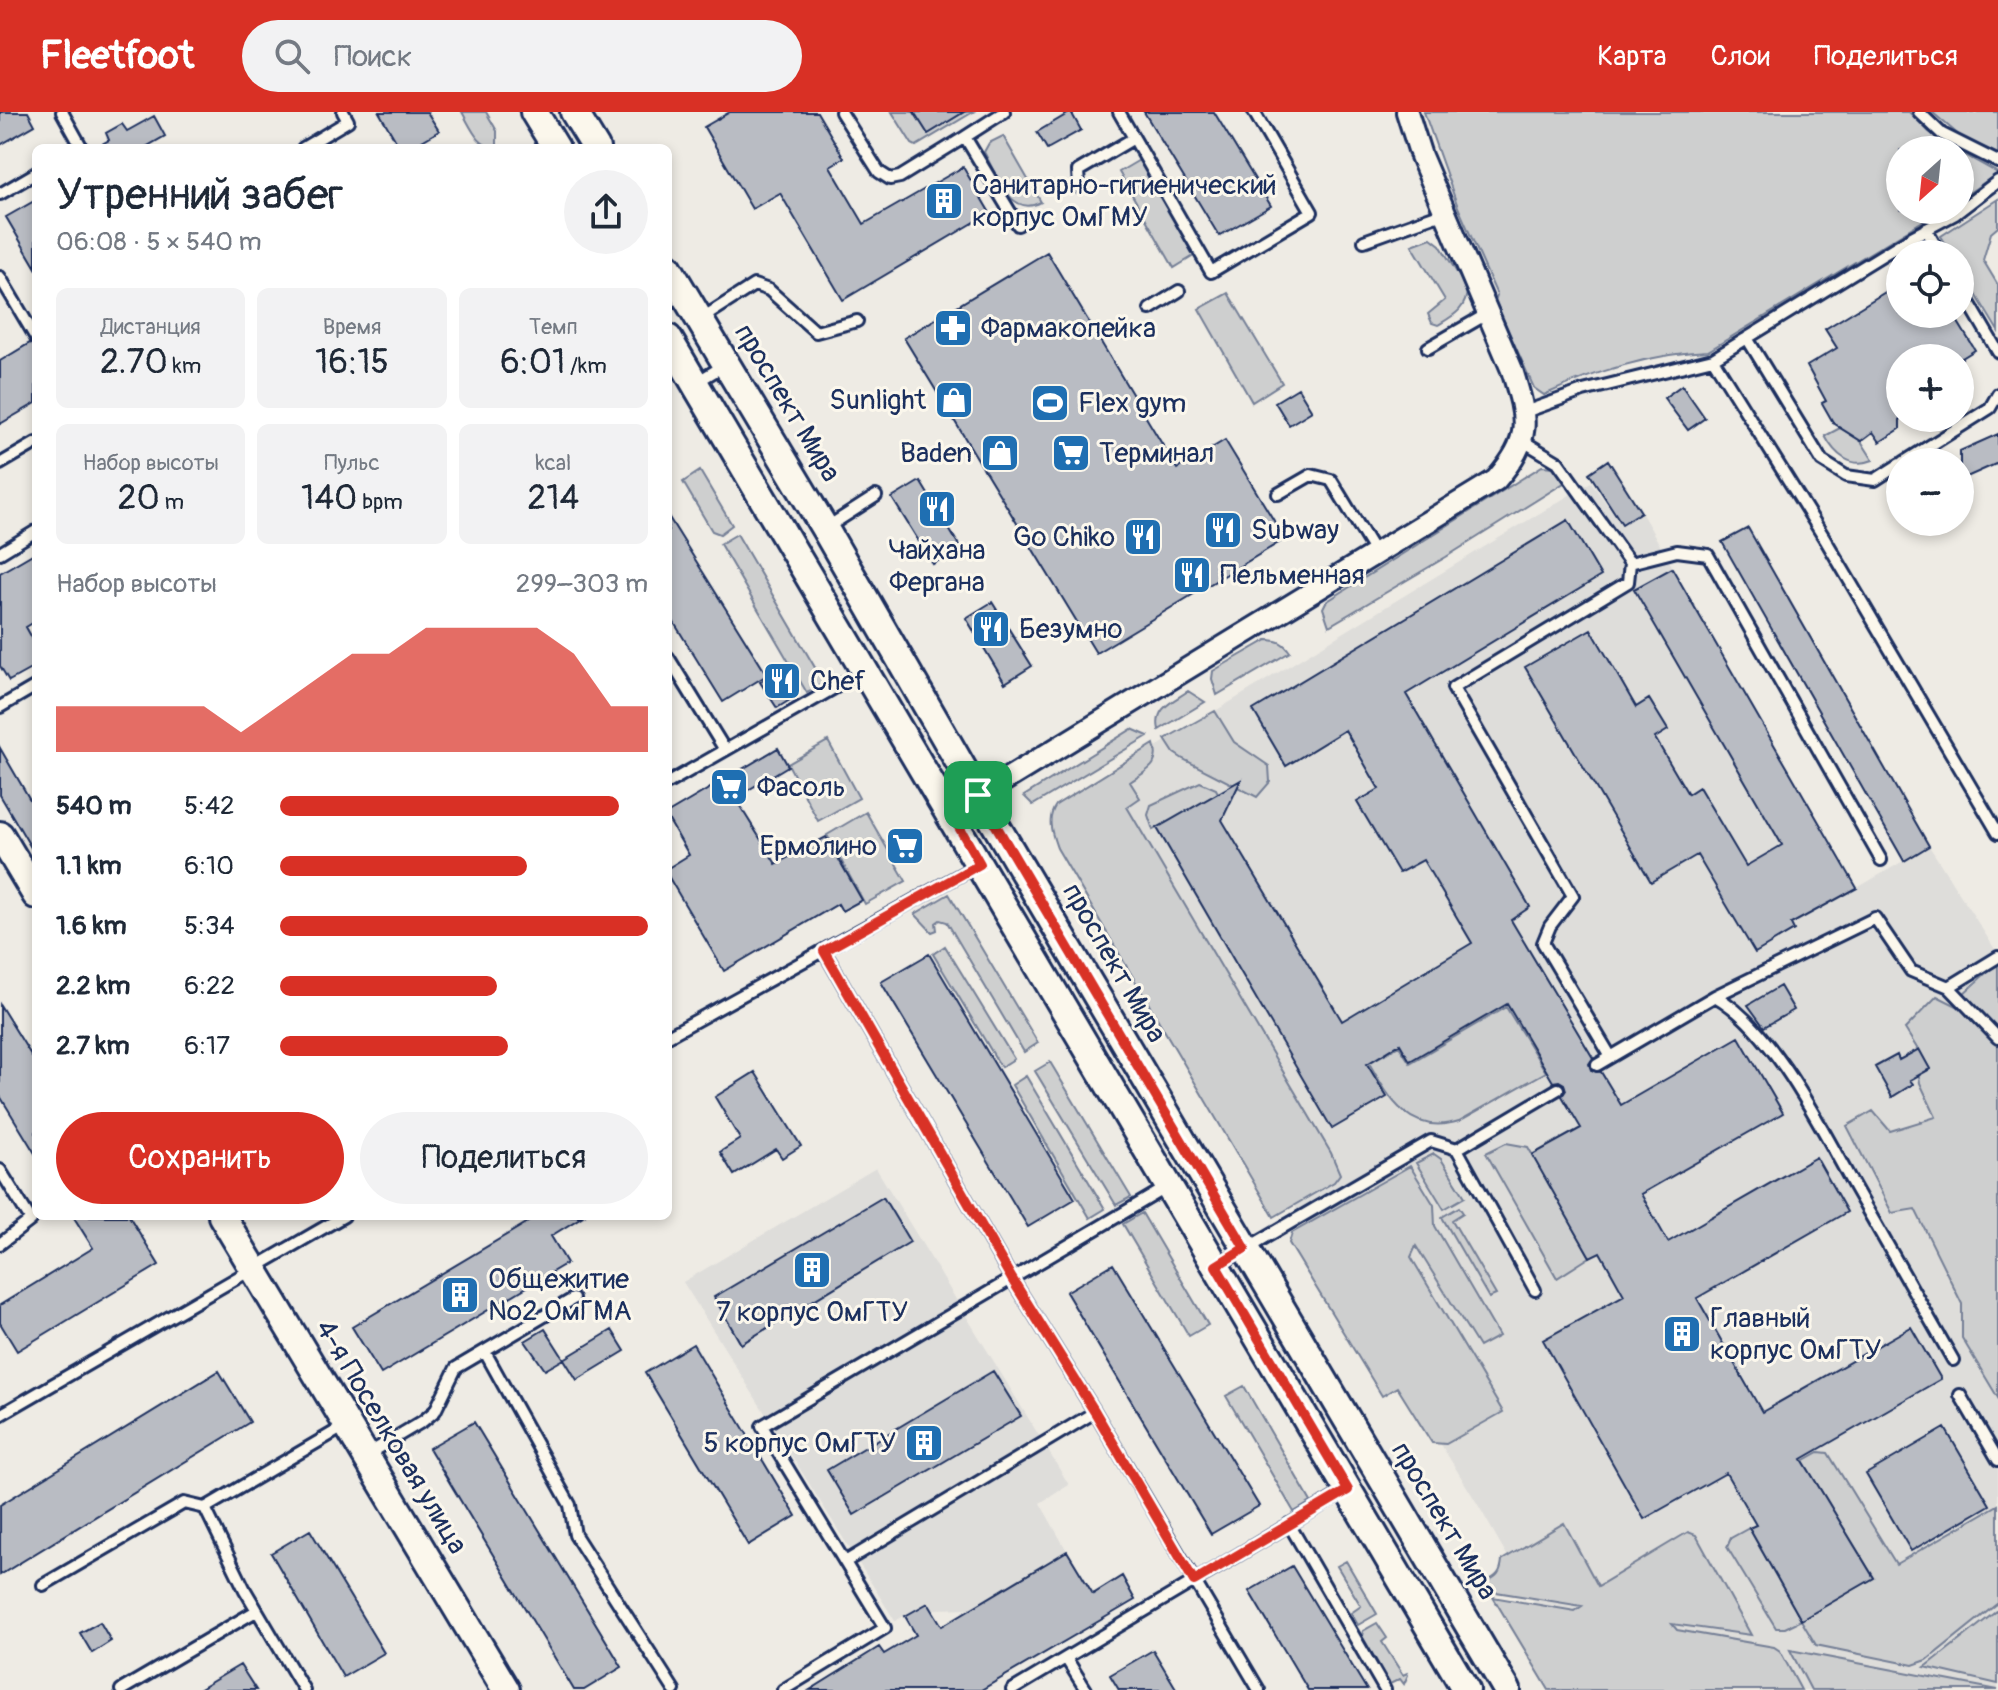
<!DOCTYPE html>
<html lang="ru">
<head>
<meta charset="utf-8">
<style>
  body { margin:0; font-family:Pangolin,sans-serif; background:#f2f2f3; color:#1f2937; height:100vh; display:flex; flex-direction:column; font-size:30px; white-space:nowrap }
  * { box-sizing:border-box; margin:0 }
  p { font-size:26px; color:#747a83 }
  .icon { flex:none; width:44px; height:44px; fill:none; stroke:currentColor; stroke-width:2; stroke-linecap:round; stroke-linejoin:round }
  .map { position:relative; flex:1; overflow:hidden }
  .side { position:absolute; left:32px; top:32px; width:640px; height:1076px; display:flex; flex-direction:column; background:#fff; border-radius:12px; box-shadow:0 4px 12px #0003 }
  .side>* { flex:none }
  .needle { width:52px; rotate:207deg }
  .fabs { position:absolute; left:1886px; top:24px; display:grid; gap:16px }
  .fabs a { display:grid; place-items:center; width:88px; height:88px; border-radius:50%; background:#fff; box-shadow:0 4px 12px #0003; font-size:40px }
  .pin { position:absolute; display:grid; place-items:center; width:68px; height:68px; color:#fff; margin:-34px; border-radius:16px; box-shadow:0 4px 12px #0006 }
  .round { display:grid; place-items:center; flex:none; width:84px; height:84px; border-radius:42px; background:#f2f2f3 }
  .headline { display:flex; align-items:center; justify-content:space-between; height:136px; padding:0 24px }
  h1 { font-size:44px; font-weight:600; line-height:60px }
  .figures { display:grid; grid-template-columns:repeat(3,1fr); gap:12px; height:136px; padding:8px 24px }
  .figures div { display:grid; align-content:center; border-radius:12px; background:#f2f2f3; text-align:center }
  .figures b { font-size:34px; font-weight:600 }
  .figures small { font-size:22px; font-weight:400 }
  .figures p { font-size:22px }
  .chart { height:224px; padding:16px 24px }
  .chart p { display:flex; justify-content:space-between }
  .chart svg { width:100%; height:144px; margin-top:8px; fill:#d93025; opacity:.7 }
  .action { display:flex; gap:16px; margin-top:auto; padding:16px 24px }
  .action a { flex:1; height:92px; border-radius:48px; background:#d93025; color:#fff; font-size:32px; font-weight:600; line-height:92px; text-align:center }
  .action a+a { background:#f2f2f3; color:#1f2937 }
  ul { padding:0 24px; list-style:none; font-size:26px }
  li { display:grid; grid-template-columns:128px 96px 1fr; align-items:center; height:60px }
  li i { height:20px; border-radius:10px; background:#d93025 }
  header { display:flex; align-items:center; gap:48px; box-sizing:border-box; height:112px; padding:0 40px; background:#d93025; color:#fff }
  header strong { font-size:38px }
  nav { display:flex; gap:44px; margin-inline-start:auto; font-size:28px }
  .search { width:560px; height:72px; background:#f2f2f3; display:flex; align-items:center; gap:20px; box-sizing:border-box; padding:0 28px; border-radius:44px; color:#747a83; font-size:30px }
  .map>svg:first-child { display:block }
  .built { fill:#deddda }
  .green { fill:#cecfcf; stroke:#747f96; stroke-width:2 }
  .building { fill:#b9bcc3; stroke:#1b2f5e; stroke-width:2 }
  .lines { fill:none; stroke-linecap:round; stroke-linejoin:round }
  .lane-casing { stroke:#1b2f5e; stroke-width:16 }
  .street-casing { stroke:#1b2f5e; stroke-width:26 }
  .secondary-casing { stroke:#1b2f5e; stroke-width:32 }
  .lane { stroke:#fbf7ec; stroke-width:10 }
  .street { stroke:#fbf7ec; stroke-width:20 }
  .secondary { stroke:#fbf7ec; stroke-width:26 }
  .route-casing { stroke:#fff; stroke-width:16 }
  .route { stroke:#d93025; stroke-width:10 }
  .labels { text-anchor:middle; dominant-baseline:central; stroke-width:6; stroke-linejoin:round; paint-order:stroke }
  .poi-label { font-size:28px; fill:#1b2f5e; stroke:#fbf7ec; text-anchor:start }
  .street-label { font-size:28px; fill:#1b2f5e; stroke:#fbf7ec }
</style>
</head>
<body>
<header>
<strong>Fleetfoot</strong>
<div class="search"><svg class="icon" aria-label="search" viewBox="0 0 24 24"><circle cx="10" cy="10" r="6"/><path d="M15 15l6 6"/></svg>Поиск</div>
<nav><a>Карта</a><a>Слои</a><a>Поделиться</a></nav>
</header>
<div class="map">
<svg width="1998" height="1578" viewBox="0 0 1998 1578">
  <rect width="100%" height="100%" fill="#eeebe4"/>
  <filter id="ink" filterUnits="userSpaceOnUse"><feTurbulence type="fractalNoise" baseFrequency=".0125" numOctaves="2"/><feDisplacementMap in="SourceGraphic" scale="16" xChannelSelector="R" yChannelSelector="G"/><feConvolveMatrix kernelMatrix="1 2 1 2 8 2 1 2 1" color-interpolation-filters="sRGB"/></filter>
  <g filter="url(#ink)">
    <path class="built" d="M1591,370l30,42 20,-12 216,376 72,-42 69,108v736h-414l-107,-187 -177,-288 -244,-407z
      M876,1056l193,317 -29,18 27,48 -94,57 -41,1 -4,-6 -33,18 -212,-339z"/>
    <path class="green" d="M462,0h24l11,19v17c-19,0 -26,-21 -35,-36z
      M892,0h22l14,22 36,-22h9l-57,34 -4,-2z
      M1424,0h485l20,20 28,18h-57v60h41l-233,141c-54,2 -115,21 -164,44l-10,-7 -39,-87 2,-6 -39,-88z
      M1932,0h66v42l-37,-17z
      M1003,24l38,66c-31,17 -45,-29 -57,-50l5,-9z
      M1960,40l38,21 -38,26z
      M1141,47l56,95 -23,14 -55,-96z
      M1998,87v28l-7,6 -8,27 15,25v46l-38,-63v-14h-8l-11,-18z
      M1431,126l9,7 27,44c0,20 -14,27 -29,36l-6,-2 -4,-9 17,-14 -33,-55z
      M1228,181l54,90 -30,19 -53,-93z
      M1840,316l21,13 12,19c-22,9 -38,-5 -48,-24z
      M1542,354l12,1 13,14 -121,76 -117,69 -6,-18 3,-6z
      M700,359l32,54 -12,9 -8,-3 -29,-49z
      M737,422l87,149 -17,10 -87,-149z
      M1267,528c11,0 17,3 23,12l-73,43 -5,-16 1,-8z
      M1188,579l17,11 -46,28c-5,-22 13,-28 29,-39z
      M1215,599l19,31 35,24 1,16 -13,15 -74,-38 -9,-6 -9,-14z
      M1132,617l16,7 -115,69 -9,-9z
      M828,629l31,57 -41,23 -30,-57z
      M1154,632c7,23 -7,26 -24,38l10,16 -13,9 204,346 9,21 -6,8 -60,35 -217,-369c-5,-14 -11,-29 -1,-43z
      M1200,670l16,7 2,4 -65,37 -5,-15 3,-10z
      M866,700l40,69 -41,23 -38,-69z
      M949,782l89,149 -14,9 -77,-130 -7,-2 -4,3 1,7 -5,2 -17,-18z
      M945,834l69,113 -13,8 -68,-113z
      M1998,850v70l-35,-38z
      M1937,884l30,15 31,35v352l-36,-60v-34l-47,-95 -23,4 -45,-87 26,-15 17,20 46,-14 -16,-34 -1,-8 11,-6 -25,-40z
      M1506,895l40,65 -87,49c-49,15 -69,-21 -90,-58l30,-17 11,17z
      M1050,950l81,135 -15,8 -81,-134z
      M1026,964l79,133 -15,9 -78,-133z
      M1506,1031l22,4 62,110 -33,21 -71,-125z
      M1434,1042l7,5 24,38 -21,12 -28,-46z
      M1410,1054l24,39 1,21 64,110 -20,11 -63,-101 -5,11 92,155 -57,32 -14,-1 -35,-56 -15,9 -93,-153 3,-10z
      M1459,1095l4,6 -11,7 44,75 -7,3 -47,-81z
      M1142,1101l66,112 -19,11 -66,-112z
      M1244,1274l67,116 -17,10 -68,-116z
      M1819,1340l9,1 68,111 102,-59v98l-71,57 -14,5 -97,-20 -15,-25 -16,8h-9l-49,-81 4,-9 18,-10 52,92 73,-42 -71,-117z
      M1564,1411l34,63 90,-54 8,3 55,100 -79,-11 5,6 97,17 6,4 21,39h-252l-56,-93 82,14 7,-5 -92,-15 -5,-9c12,-5 16,-9 17,-22z
      M1346,1449l31,53 -19,11 -7,-12 10,-7 -24,-40z
      M1998,1498v74l-73,-17 3,-2z
      M1377,1511l10,15 -5,4 21,33 4,-2 1,2 -4,9 -4,-5 -10,5 -28,-48 1,-5z
      M1790,1538l208,40h-187z"/>
    <path class="building" d="M0,0h28l7,13 -35,20z
      M379,0h48l12,19 -29,17h-10z
      M730,0h87l27,46 -14,8 34,58 99,-57 27,46 -147,87 -63,-107 -28,16 -48,-82z
      M914,0h50l-36,22z
      M1071,0l10,18 -34,19 -10,-17z
      M1144,0h70l57,94 -52,30z
      M154,4l11,20 -21,12h-49l14,-8 -3,-7 16,-9 5,7z
      M36,88v68l-30,-51z
      M1047,140l130,217 48,-29 60,99 -189,114 -192,-315z
      M1900,171v31h53l22,36 -13,8h-62v71l-20,13 -7,-10 -12,9 -27,-17 -12,-21 4,-2 -19,-35 30,-18 -12,-19z
      M30,231l6,3v57l-36,21v-63z
      M1682,273l23,33 -17,12 -24,-32z
      M1298,276l14,23 -23,14 -14,-23z
      M1998,322v29l-38,17v-29z
      M1608,348l33,52 -19,12 -33,-51z
      M920,369l40,66 -27,17 -41,-66z
      M668,404l99,159 -44,27 -55,-89z
      M1568,408l33,56 -195,118 124,213 -19,13 82,138 -4,6 2,6 10,2 20,33 118,-68 44,76 -142,81 27,48 148,-85 31,55 -150,86 65,114 149,-85 30,52 -139,80 72,119 -73,42 -52,-92 7,-3 -30,-52 -82,46 -101,-179 81,-45 -24,-43 -10,5 -58,-102 49,-27 -19,-32 4,-6 -2,-6 -5,-3 -6,1 -46,-78 -97,57 -10,-17 -33,20 20,33 -55,32 -175,-301 84,-48 -19,40 120,201 130,-78 -49,-83 -24,13 -42,-71 22,-13 -34,-59 -59,36 -33,-56z
      M1748,416l181,318 -25,15 -182,-319z
      M36,440v69l-10,6 10,18v21l-27,15 -9,-15v-93z
      M1672,456l185,320 -66,36 3,6 -39,23 -58,-98 -46,27 -126,-215 66,-38 45,78 13,-8 19,31 -13,8 33,56 11,-7 47,79 36,-21 -148,-256z
      M992,490l40,64 -27,17 -39,-65z
      M776,560l17,26 -16,10 -17,-26z
      M0,636l36,62v46l-36,-61z
      M778,636l10,18 -53,32 41,66 50,-27 36,63 -20,11 -4,-7 -114,67 -56,-95v-8l21,-13 -21,-36v-6z
      M929,842l146,245 -47,28 -147,-245z
      M1780,874l14,24 -30,17 -16,-22z
      M0,893l36,58v92l-36,-59z
      M1919,937l11,20 -20,11 3,4 -21,13 -17,-30 22,-12 2,5z
      M755,960l46,74 -19,12 -6,-9 -42,26 -14,-23 20,-13 -25,-42z
      M883,1085l27,45 -169,102 -27,-47z
      M73,1104h56l30,49 -142,86 -17,-28v-18l93,-57z
      M524,1104h59l-32,20 16,27 -186,111 -29,-47 176,-105z
      M1113,1152l146,242 -48,28 -145,-242z
      M545,1217l19,30 -19,11 -20,-29z
      M612,1218l13,21 -48,29 -13,-21z
      M693,1232l103,172 -48,29 -103,-172z
      M219,1259l31,51 -250,153v-70z
      M993,1259l28,45 -167,99 -27,-45z
      M474,1310l148,245 -38,23h-10l-145,-242z
      M1945,1316l45,77 -79,46 -45,-77z
      M310,1418l74,123 -41,24 -72,-124z
      M1067,1439l26,43 29,-18 13,24 -154,90h-171l69,-43 5,7 32,-19 -11,-19 23,-13 14,23z
      M1292,1454l47,78 28,46h-59l-59,-99z
      M100,1510l11,19 -19,12 -12,-20z
      M1153,1538l24,40h-58l-9,-15z
      M240,1553l16,25h-58z"/>
    <g class="lines">
      <g class="lane-casing">
        <path id="lane" d="M62,0l20,36
          M841,0l38,60 11,7 10,-2 65,-40 53,88
          M1119,0l92,160 101,-60 -58,-100
          M1919,0l23,22 56,28
          M965,25l39,-25
          M303,36l45,-27 -5,-9
          M1079,75l-1,-16 56,-33
          M0,82l36,-21
          M1926,117l14,25
          M1364,129l81,-29
          M0,165l36,61
          M1960,175l38,65
          M1150,197l29,-18
          M701,207l53,-34 15,5 47,42 41,-11
          M1747,226l75,123 24,15 29,4 25,-16
          M1428,236l59,-34
          M1713,247l112,180 173,294
          M695,271l30,-18
          M1522,301l61,-22 130,-32 197,-121 45,-24 43,-33
          M1523,329l35,21 72,101 47,-12 31,4 173,305
          M1904,350l86,-54 8,-14
          M0,352l36,-21
          M1278,382l33,-19 20,5 45,74
          M826,416l50,-32
          M0,441l36,-22
          M668,545l57,93
          M0,595l36,-21
          M668,671l196,-112
          M824,839l188,328 83,133 164,278
          M1949,875l49,-30
          M1715,884c58,32 108,135 140,192 33,57 65,115 98,172
          M668,924l310,-171
          M1611,945l-68,-114 7,-17 23,-30 -120,-208 175,-106 2,-19
          M1597,953l118,-69 160,-78 36,53 38,16 49,51
          M1457,1037l101,-60
          M0,1058l31,50 -31,24
          M1218,1153l213,-124 26,8 78,141
          M485,1240l85,153 5,30 99,155
          M1960,1283l38,65
          M0,1303l344,-199
          M366,1343l57,-34 12,-10 21,-43 117,-69
          M1289,1412l96,166
          M845,1450l250,-150
          M43,1473l141,-82 21,5
          M1066,1546l20,32
          M121,1578l135,-79
          M304,1578l-59,-100 -40,-82 140,-82
          M783,1578l102,-62 -123,-202 407,-240
          M1012,1578l335,-200"/>
      </g>
      <g class="street-casing">
        <path id="street" d="M951,701l545,-333c36,-42 32,-59 16,-110l-91,-214 -14,-44"/>
      </g>
      <g class="secondary-casing">
        <path id="secondary" d="M534,0l22,36
          M574,0l22,36
          M668,155l157,262 153,266 529,895
          M668,226l798,1352
          M0,723l36,60
          M222,1104l284,474"/>
      </g>
      <use href="#lane" class="lane"/>
      <use href="#street" class="street"/>
      <use href="#secondary" class="secondary"/>
    </g>
  </g>
  <g class="lines" filter="url(#ink)">
    <g class="route-casing">
      <path id="route" d="M978,683l267,453 -29,18 132,224 -154,91 -99,-169 -83,-133 -188,-328 156,-87 -29,-51z"/>
    </g>
    <use href="#route" class="route"/>
  </g>
  <defs>
    <g id="building-square" transform="scale(2)"><rect x="-9" y="-9" width="18" height="18" rx="4" fill="#1f6fb2" stroke="#fbf7ec"/><path d="M-4-6H4V6H1V3H-1V6H-4ZM-2.5-4.3h1.7v1.8h-1.7ZM.8-4.3h1.7v1.8H.8ZM-2.5-1h1.7V.8h-1.7ZM.8-1h1.7V.8H.8Z" fill="#fff"/></g>
    <g id="pharmacy-square" transform="scale(2)"><rect x="-9" y="-9" width="18" height="18" rx="4" fill="#1f6fb2" stroke="#fbf7ec"/><path d="M-2-6h4v4h4v4h-4v4h-4v-4h-4v-4h4Z" fill="#fff"/></g>
    <g id="shop-square" transform="scale(2)"><rect x="-9" y="-9" width="18" height="18" rx="4" fill="#1f6fb2" stroke="#fbf7ec"/><path d="M-5-2.5h2.3a2.7 3.5 0 0 1 5.4 0H5L5.5 6h-11ZM-1.5-2.5h3a1.5 2.3 0 0 0-3 0Z" fill="#fff"/></g>
    <g id="stadium-square" transform="scale(2)"><rect x="-9" y="-9" width="18" height="18" rx="4" fill="#1f6fb2" stroke="#fbf7ec"/><path d="M0-5a6.5 5 0 1 0 0 10a6.5 5 0 1 0 0-10ZM-3.5-1.8h7v3.6h-7Z" fill="#fff"/></g>
    <g id="supermarket-square" transform="scale(2)"><rect x="-9" y="-9" width="18" height="18" rx="4" fill="#1f6fb2" stroke="#fbf7ec"/><path d="M-6-5.5h2.5l.6 2H6L4.5 2H-2.5L-4.4-4H-6ZM-1.5 3.2a1.3 1.3 0 1 0 .1 0ZM3 3.2a1.3 1.3 0 1 0 .1 0Z" fill="#fff"/></g>
    <g id="restaurant-square" transform="scale(2)"><rect x="-9" y="-9" width="18" height="18" rx="4" fill="#1f6fb2" stroke="#fbf7ec"/><path d="M-5-6h1v4h1v-4h1v4h1v-4h1v5L-1.5 .5V6h-2V.5L-5-1ZM5-6V6H3V1.5H1.5Q1.5-4 5-6Z" fill="#fff"/></g>
  </defs>
  <g fill-rule="evenodd">
    <use href="#building-square" x="944" y="89"/>
    <use href="#pharmacy-square" x="953" y="216"/>
    <use href="#shop-square" x="954" y="288"/>
    <use href="#stadium-square" x="1050" y="291"/>
    <use href="#shop-square" x="1000" y="341"/>
    <use href="#supermarket-square" x="1071" y="341"/>
    <use href="#restaurant-square" x="937" y="397"/>
    <use href="#restaurant-square" x="1223" y="418"/>
    <use href="#restaurant-square" x="1143" y="425"/>
    <use href="#restaurant-square" x="1192" y="463"/>
    <use href="#restaurant-square" x="991" y="517"/>
    <use href="#restaurant-square" x="782" y="569"/>
    <use href="#supermarket-square" x="729" y="675"/>
    <use href="#supermarket-square" x="905" y="734"/>
    <use href="#building-square" x="812" y="1158"/>
    <use href="#building-square" x="460" y="1183"/>
    <use href="#building-square" x="1682" y="1222"/>
    <use href="#building-square" x="924" y="1331"/>
  </g>
  <g class="labels">
    <g class="poi-label">
      <text x="972" y="73">Санитарно-гигиенический<tspan x="972" dy="32">корпус ОмГМУ</tspan></text>
      <text x="981" y="216">Фармакопейка</text>
      <text x="926" y="288" text-anchor="end">Sunlight</text>
      <text x="1078" y="291">Flex gym</text>
      <text x="972" y="341" text-anchor="end">Baden</text>
      <text x="1099" y="341">Терминал</text>
      <text x="1251" y="418">Subway</text>
      <text x="1115" y="425" text-anchor="end">Go Chiko</text>
      <text x="937" y="438" text-anchor="middle">Чайхана<tspan x="937" dy="32">Фергана</tspan></text>
      <text x="1220" y="463">Пельменная</text>
      <text x="1019" y="517">Безумно</text>
      <text x="810" y="569">Chef</text>
      <text x="757" y="675">Фасоль</text>
      <text x="877" y="734" text-anchor="end">Ермолино</text>
      <text x="488" y="1167">Общежитие<tspan x="488" dy="32">№2 ОмГМА</tspan></text>
      <text x="812" y="1200" text-anchor="middle">7 корпус ОмГТУ</text>
      <text x="1710" y="1206">Главный<tspan x="1710" dy="32">корпус ОмГТУ</tspan></text>
      <text x="896" y="1331" text-anchor="end">5 корпус ОмГТУ</text>
    </g>
    <g class="street-label">
      <text transform="translate(787 291) rotate(59)">проспект Мира</text>
      <text transform="translate(1114 851) rotate(60)">проспект Мира</text>
      <text transform="translate(391 1325) rotate(59)">4-я Поселковая улица</text>
      <text transform="translate(1444 1409) rotate(59)">проспект Мира</text>
    </g>
  </g>
</svg>
<div class="fabs">
<a><svg class="needle" viewBox="-14 -14 28 28"><path d="M0-13l5 13h-10z" fill="#e53935"/><path d="M0 13l5-13h-10z" fill="#747a83"/></svg></a>
<a><svg class="icon" aria-label="locate" viewBox="0 0 24 24"><circle cx="12" cy="12" r="6"/><path d="M12 2v4M12 18v4M2 12h4M18 12h4"/></svg></a>
<a>+</a>
<a>−</a>
</div>
<div class="pin" style="left:978px;top:683px;background:#1e9e55"><svg class="icon" aria-label="arrive" viewBox="0 0 24 24"><path d="M6 21V4h12l-3 4 3 4H6"/></svg></div>
<section class="side">
<div class="headline"><div><h1>Утренний забег</h1><p>06:08 · 5 × 540 m</p></div><a class="round"><svg class="icon" aria-label="share" viewBox="0 0 24 24"><path d="M12 15V3M7 8l5-5 5 5M5 13v7h14v-7"/></svg></a></div>
<div class="figures">
<div><p>Дистанция</p><b>2.70<small> km</small></b></div>
<div><p>Время</p><b>16:15</b></div>
<div><p>Темп</p><b>6:01<small> /km</small></b></div>
</div>
<div class="figures">
<div><p>Набор высоты</p><b>20<small> m</small></b></div>
<div><p>Пульс</p><b>140<small> bpm</small></b></div>
<div><p>kcal</p><b>214</b></div>
</div>
<div class="chart"><p><span>Набор высоты</span>299–303 m</p>
<svg viewBox="0 0 160 44" preserveAspectRatio="none"><path d="M0 44V30L10 30L20 30L30 30L40 30L50 38L60 30L70 22L80 14L90 14L100 6L110 6L120 6L130 6L140 14L150 30L160 30V44z"/></svg>
</div>
<ul>
<li><b>540 m</b>5:42<i style="width:92%"></i></li>
<li><b>1.1 km</b>6:10<i style="width:67%"></i></li>
<li><b>1.6 km</b>5:34<i style="width:100%"></i></li>
<li><b>2.2 km</b>6:22<i style="width:59%"></i></li>
<li><b>2.7 km</b>6:17<i style="width:62%"></i></li>
</ul>
<div class="action"><a>Сохранить</a><a>Поделиться</a></div>
</section>
</div>
</body>
</html>
